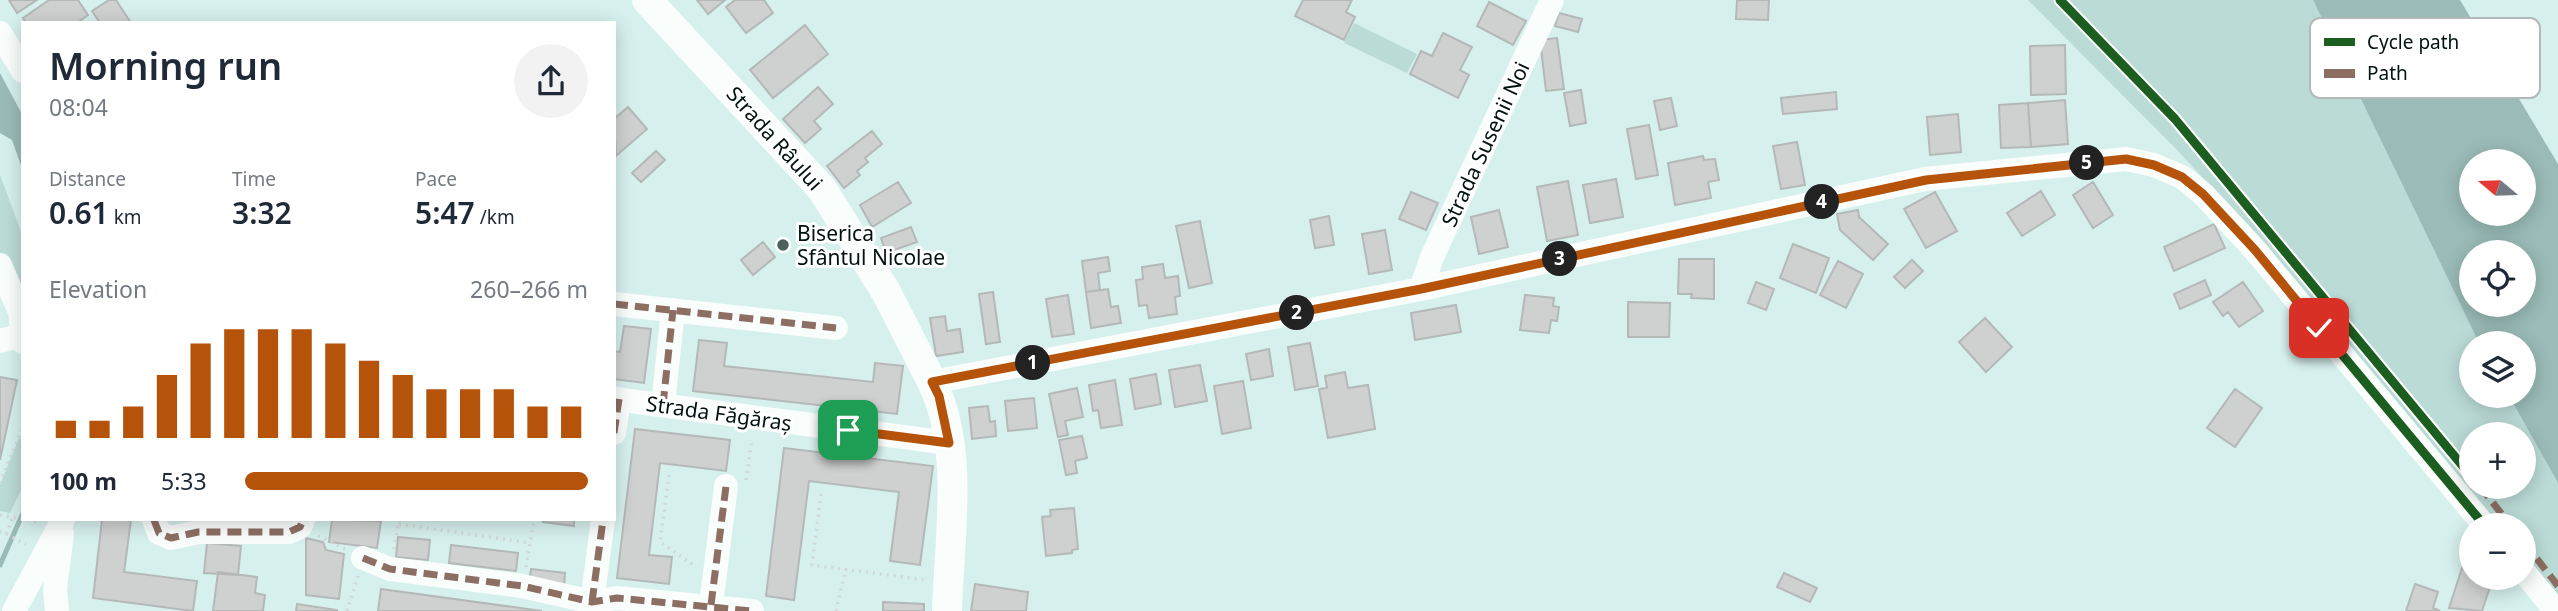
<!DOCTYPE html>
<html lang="en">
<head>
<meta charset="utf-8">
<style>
  body { margin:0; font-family:"Noto Sans",sans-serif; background:#f2f2f3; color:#1f2937; height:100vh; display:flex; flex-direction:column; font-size:26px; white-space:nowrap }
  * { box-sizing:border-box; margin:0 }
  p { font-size:23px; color:#747a83 }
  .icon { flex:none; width:38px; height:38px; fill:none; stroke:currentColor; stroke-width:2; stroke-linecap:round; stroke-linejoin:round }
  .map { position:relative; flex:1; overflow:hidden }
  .sheet { position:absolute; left:21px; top:21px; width:595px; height:500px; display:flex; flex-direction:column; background:#fff; border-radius:0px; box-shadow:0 4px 18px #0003 }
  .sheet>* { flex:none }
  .needle { width:46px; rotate:289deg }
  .fabs { position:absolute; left:2459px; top:149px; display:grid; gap:14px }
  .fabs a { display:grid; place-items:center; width:77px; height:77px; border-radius:50%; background:#fff; box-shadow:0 4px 18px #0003; font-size:35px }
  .pin { position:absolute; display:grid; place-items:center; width:60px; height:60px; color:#fff; margin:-30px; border-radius:14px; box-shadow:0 4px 10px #0006 }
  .km { position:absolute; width:35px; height:35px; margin:-18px; border-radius:50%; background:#222; color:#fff; font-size:19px; line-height:35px; text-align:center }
  .round { display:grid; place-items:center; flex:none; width:74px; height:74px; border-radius:37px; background:#f2f2f3 }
  .head { display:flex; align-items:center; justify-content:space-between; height:119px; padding:0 28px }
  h1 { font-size:38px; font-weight:600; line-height:52px }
  .figures { display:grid; grid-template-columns:repeat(3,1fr); gap:10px; height:119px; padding:7px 28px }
  .figures div { display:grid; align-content:center }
  .figures b { font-size:30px; font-weight:600 }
  .figures small { font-size:19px; font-weight:400 }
  .figures p { font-size:19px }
  .chart { height:196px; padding:14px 28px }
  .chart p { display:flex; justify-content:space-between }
  .chart svg { width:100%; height:126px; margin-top:7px; stroke:#b45309; stroke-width:6 }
  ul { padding:0 28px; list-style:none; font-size:23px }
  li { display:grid; grid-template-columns:112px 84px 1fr; align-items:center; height:52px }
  li i { height:18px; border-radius:9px; background:#b45309 }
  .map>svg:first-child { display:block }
  .green { fill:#bbdbd7; fill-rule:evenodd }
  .water { fill:#9abbb7; fill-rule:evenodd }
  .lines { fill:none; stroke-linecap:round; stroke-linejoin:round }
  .stream { stroke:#9abbb7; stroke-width:5 }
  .building { fill:#ced1d0; stroke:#b4b9b8; stroke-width:2 }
  .path { stroke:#d1d8d8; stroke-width:3.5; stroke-dasharray:2 5; stroke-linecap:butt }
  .minor { stroke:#f9fdfc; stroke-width:24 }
  .major { stroke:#f9fdfc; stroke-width:30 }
  .quiet { stroke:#8d6e63; stroke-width:7; stroke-dasharray:14 7; stroke-linecap:butt }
  .cycleway-casing { stroke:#fff; stroke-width:13 }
  .cycleway { stroke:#1b5e20; stroke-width:9 }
  .route-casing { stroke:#fff; stroke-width:14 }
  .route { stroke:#b45309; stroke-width:9 }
  .poi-dot { fill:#4c605e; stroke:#fff; stroke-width:2.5 }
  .labels { text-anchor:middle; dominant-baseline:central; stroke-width:6; stroke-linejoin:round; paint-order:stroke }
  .street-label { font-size:21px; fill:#021211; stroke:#fff }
  .poi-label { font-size:21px; fill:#021211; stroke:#fff; text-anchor:start }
  .key { fill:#fff; stroke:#b3b8b8; stroke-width:2 }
  .key-label { font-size:19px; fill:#021211 }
</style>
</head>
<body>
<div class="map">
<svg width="2558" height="611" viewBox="0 0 2558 611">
  <rect width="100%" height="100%" fill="#d6f0ed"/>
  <path class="green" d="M2028,0h285l166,343h-8v53h38l49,87v113l-34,-41v-30h-25l-235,-281 -86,-93zM2471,434h53v52h-53z
    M1354,23l63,31 -10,19 -63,-30z
    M0,175l23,62v47l-9,3 -14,-34z
    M19,438l4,2v46l-13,27 -10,-2v-26z"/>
  <path class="water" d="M2313,0h147l98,164v319l-49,-87h15v-53h-45zM2471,161h53v53h-53zM2471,252h53v52h-53z
    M0,73l23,43v55l-11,-31 -12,-7z"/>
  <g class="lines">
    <path class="stream" d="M0,565l23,-52"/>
  </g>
  <path class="building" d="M9,0h28l-20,13z
    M49,0h29l10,15 -11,8h-51l-3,-5z
    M109,0h7l15,23h-31l-8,-12z
    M697,0h28l-17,14z
    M735,0h29l9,13 -27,20 -20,-26z
    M1303,0h49l-6,12 9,5 -11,23 -49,-24z
    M1737,0h32l-1,20 -32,-1z
    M1489,2l37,19 -13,24 -36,-19z
    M1559,13l23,6 -4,13 -23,-6z
    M805,25l23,29 -55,44 -23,-28z
    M1443,33l29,14 -12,23 9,5 -11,23 -48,-24 11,-23 11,5z
    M1557,38l7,51 -18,2 -6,-51z
    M2065,45l1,49 -35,1 -1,-49z
    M818,87l15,17 -19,17 7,8 -16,14 -22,-24z
    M1581,90l5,33 -16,3 -6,-33z
    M1836,92l1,17 -54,5 -2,-16z
    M1671,98l6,28 -17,4 -6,-29z
    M2065,100l3,44 -37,3 -3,-44z
    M2028,103l3,44 -30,1 -2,-43z
    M628,107l19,22 -31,27 -2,-37z
    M1958,114l3,38 -31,3 -3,-38z
    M1649,125l9,50 -22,4 -9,-50z
    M872,131l10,13 -17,14 3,4 -11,9 3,4 -16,13 -17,-22z
    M1797,142l8,43 -24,4 -8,-43z
    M656,151l9,9 -24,22 -9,-9z
    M1703,156l1,4 11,-1 4,21 -11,2 3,16 -36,7 -7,-42z
    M1616,179l7,38 -33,6 -7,-38z
    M1568,181l10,54 -31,6 -10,-54z
    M898,182l13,21 -39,24 -12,-22z
    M2093,182l20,33 -20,13 -20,-33z
    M2041,191l14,24 -33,21 -15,-23z
    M1411,192l27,11 -12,27 -27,-11z
    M1935,192l22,39 -31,17 -22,-39z
    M1499,210l9,37 -29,7 -8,-37z
    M1858,210l1,7 29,27 -15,16 -33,-30 -3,-16z
    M1329,216l5,29 -19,3 -5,-28z
    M1200,221l12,62 -23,5 -13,-62z
    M2214,224l11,24 -51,23 -10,-24z
    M911,227l6,15 -31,11 -5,-15z
    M1385,230l7,40 -23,4 -7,-40z
    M763,242l12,15 -22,18 -12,-15z
    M1793,244l36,14 -13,35 -36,-15z
    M1108,257l2,14 -12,2 2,17 -14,2 -4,-31z
    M1679,259h35v40l-23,-1 1,-4h-14z
    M1912,260l11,11 -18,17 -11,-11z
    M1838,261l25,13 -17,34 -26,-13z
    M1163,264l2,14 13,-2 2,20 -5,1 2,17 -28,4 -2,-13 -8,1 -3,-26 7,-1 -1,-12z
    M2205,280l6,15 -31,14 -6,-15z
    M1756,282l18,7 -8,21 -18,-7z
    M2243,282l20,29 -24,16 -11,-15 -5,4 -10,-14z
    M1108,289l3,18 7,-1 3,17 -30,5 -5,-36z
    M993,292l7,50 -14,2 -7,-50z
    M1068,295l6,39 -22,3 -6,-38z
    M1525,295l29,3 -1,8 6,1 -2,14 -6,-1 -2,13 -29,-3z
    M1628,302l42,1 -1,34h-41z
    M1456,305l5,27 -46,8 -4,-27z
    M945,316l2,15 13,-2 3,23 -27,4 -6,-38z
    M1985,318l27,29 -26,25 -27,-30z
    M624,326l27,3 -7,54 -30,-4v-28l6,1z
    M699,340l28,3 -3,23 149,16 2,-19 28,3 -6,48 -204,-23z
    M1310,343l8,43 -23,4 -7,-43z
    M1269,349l4,27 -22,4 -5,-26z
    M1200,365l7,36 -32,6 -6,-37z
    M1345,372l3,16 20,-3 7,44 -47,9 -9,-49 8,-1 -2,-12z
    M1156,374l5,30 -26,5 -5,-30z
    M0,377l17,3 -17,80z
    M1115,380l7,45 -21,3 -3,-18 -5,1 -4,-26z
    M1243,381l8,47 -29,6 -8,-48z
    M1077,388l6,29 -18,4 3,14 -10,2 -9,-43z
    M2235,389l27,19 -27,39 -28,-19z
    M1034,398l3,30 -29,3 -3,-30z
    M988,406l2,16 5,-1 1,15 -24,3 -3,-31z
    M635,429l95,11 -4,31 -66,-8 -11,92 23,2 -3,27 -52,-6z
    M1082,436l5,22 -12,3 2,12 -11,2 -7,-35z
    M784,448l149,18 -13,99 -30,-4 9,-69 -90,-11 -15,119 -28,-4z
    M1074,508l4,41 -6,1v3l-26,3 -4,-39 9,-1 -1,-6z
    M102,520h29l-7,52 73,9 -4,30 -100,-13z
    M332,520l49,1 -4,27 -48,-6z
    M543,520h31v6l-31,-4z
    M398,537l32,3 -2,20 -32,-3z
    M306,538l17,4 3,8 18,4 -5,45 -33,-4z
    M207,543l34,3 -3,29 -34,-2z
    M451,545l67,8 -2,18 -67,-8z
    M2463,565l8,3v10h22l-11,33 -33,-3z
    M531,569l34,4 -1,14 -35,-4z
    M218,572l39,5 -2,16 10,2 -2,16h-50z
    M1784,573l33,15 -7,14 -33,-15z
    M975,584l53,8 -2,19h-55z
    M2415,584l23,8 -5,16 7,3h-34z
    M381,589l161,22h-164z
    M883,602l41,2v7h-41z
    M297,604l40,6v1h-41z"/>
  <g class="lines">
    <path class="path" d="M669,475l-9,67 35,24
      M746,480l6,-41
      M0,483l23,-56
      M821,494l-9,71 114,15
      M0,515l23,4
      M27,520l11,2
      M399,524l132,19
      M0,531l26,13
      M6,534l7,-17
      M318,536l27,13
      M394,549l5,-29
      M526,567l8,-47
      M347,611l11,-35
      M836,611l10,-42"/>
    <path class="minor" d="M0,33l23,38
      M0,265l20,47 3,30
      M1421,289l11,-32 120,-257
      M614,304l222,24
      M0,341l22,-6
      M932,382l489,-93 504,-110 201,-20 28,6 28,12 21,17 52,56 229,275
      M614,399l335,44
      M663,405l10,-95
      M614,433l5,-34
      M154,520l5,13 12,5 27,-6h91l11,-5 3,-7
      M363,558l27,11 132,17 70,16 25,-4 135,13
      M2524,572l32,39
      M592,602l11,-82
      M711,605l15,-119
      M14,611l49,-91
      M57,611l-2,-22 7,-55"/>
    <path class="major" d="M647,0l175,189 64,103 46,90c33,68 17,156 15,229"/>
    <path class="quiet" d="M614,304l222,24
      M663,405l10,-95
      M614,433l5,-34
      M2480,486l30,39
      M154,520l5,13 12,5 27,-6h91l11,-5 3,-7
      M2524,542l34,44
      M363,558l27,11 132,17 70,16 25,-4 135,13
      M592,602l11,-82
      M711,605l15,-119"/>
    <g class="cycleway-casing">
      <path id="cycleway" d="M2060,0l115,119 296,357
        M932,382l489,-93 504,-110 201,-20 28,6 28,12 21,17 52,56 229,275"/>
    </g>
    <use href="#cycleway" class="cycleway"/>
  </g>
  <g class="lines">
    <g class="route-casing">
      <path id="route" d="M848,430l101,13 -10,-47 -7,-14 489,-93 505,-109 200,-21 28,6 28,12 21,17 52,56 64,78"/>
    </g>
    <use href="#route" class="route"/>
  </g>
  <circle class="poi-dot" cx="783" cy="245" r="7"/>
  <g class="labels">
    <g class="street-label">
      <text transform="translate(775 138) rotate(48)">Strada Râului</text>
      <text transform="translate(1485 144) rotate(-65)">Strada Susenii Noi</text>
      <text transform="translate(719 413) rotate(8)">Strada Făgăraș</text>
    </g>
    <g class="poi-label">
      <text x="797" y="233">Biserica<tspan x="797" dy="24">Sfântul Nicolae</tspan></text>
    </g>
  </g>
  <rect x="2310" y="18" width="230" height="80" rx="10" class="key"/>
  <rect x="2324" y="38" width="31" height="8" fill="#1b5e20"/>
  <rect x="2324" y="69" width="31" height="9" fill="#8d6e63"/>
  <g class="key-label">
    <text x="2367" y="49">Cycle path</text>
    <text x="2367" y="80">Path</text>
  </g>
</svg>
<div class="fabs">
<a><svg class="needle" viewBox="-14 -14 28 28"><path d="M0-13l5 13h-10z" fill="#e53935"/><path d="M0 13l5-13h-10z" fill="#747a83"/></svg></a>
<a><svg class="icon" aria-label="locate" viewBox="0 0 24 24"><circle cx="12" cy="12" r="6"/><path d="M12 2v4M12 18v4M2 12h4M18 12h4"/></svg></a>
<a><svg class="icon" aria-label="layers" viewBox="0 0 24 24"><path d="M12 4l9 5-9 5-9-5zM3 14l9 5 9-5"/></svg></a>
<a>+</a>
<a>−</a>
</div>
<div class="pin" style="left:848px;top:430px;background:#1e9e55"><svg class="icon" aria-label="arrive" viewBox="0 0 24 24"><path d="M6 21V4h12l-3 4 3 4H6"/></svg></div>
<div class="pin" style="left:2319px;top:328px;background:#d93025"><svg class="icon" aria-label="check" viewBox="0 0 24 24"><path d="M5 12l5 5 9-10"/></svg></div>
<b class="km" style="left:1033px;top:363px">1</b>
<b class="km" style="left:1297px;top:313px">2</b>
<b class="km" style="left:1560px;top:259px">3</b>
<b class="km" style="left:1822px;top:202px">4</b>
<b class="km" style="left:2087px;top:163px">5</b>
<section class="sheet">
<div class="head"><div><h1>Morning run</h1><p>08:04</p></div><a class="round"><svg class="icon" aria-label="share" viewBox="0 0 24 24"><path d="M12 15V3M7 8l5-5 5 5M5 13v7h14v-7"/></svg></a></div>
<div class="figures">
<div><p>Distance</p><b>0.61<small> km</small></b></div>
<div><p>Time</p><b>3:32</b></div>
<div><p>Pace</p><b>5:47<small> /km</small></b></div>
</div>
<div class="chart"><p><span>Elevation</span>260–266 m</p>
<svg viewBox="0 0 160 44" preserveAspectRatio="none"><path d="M5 44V38M15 44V38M25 44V33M35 44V22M45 44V11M55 44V6M65 44V6M75 44V6M85 44V11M95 44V17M105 44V22M115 44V27M125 44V27M135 44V27M145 44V33M155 44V33"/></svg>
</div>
<ul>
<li><b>100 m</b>5:33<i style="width:100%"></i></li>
</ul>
</section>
</div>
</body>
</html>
